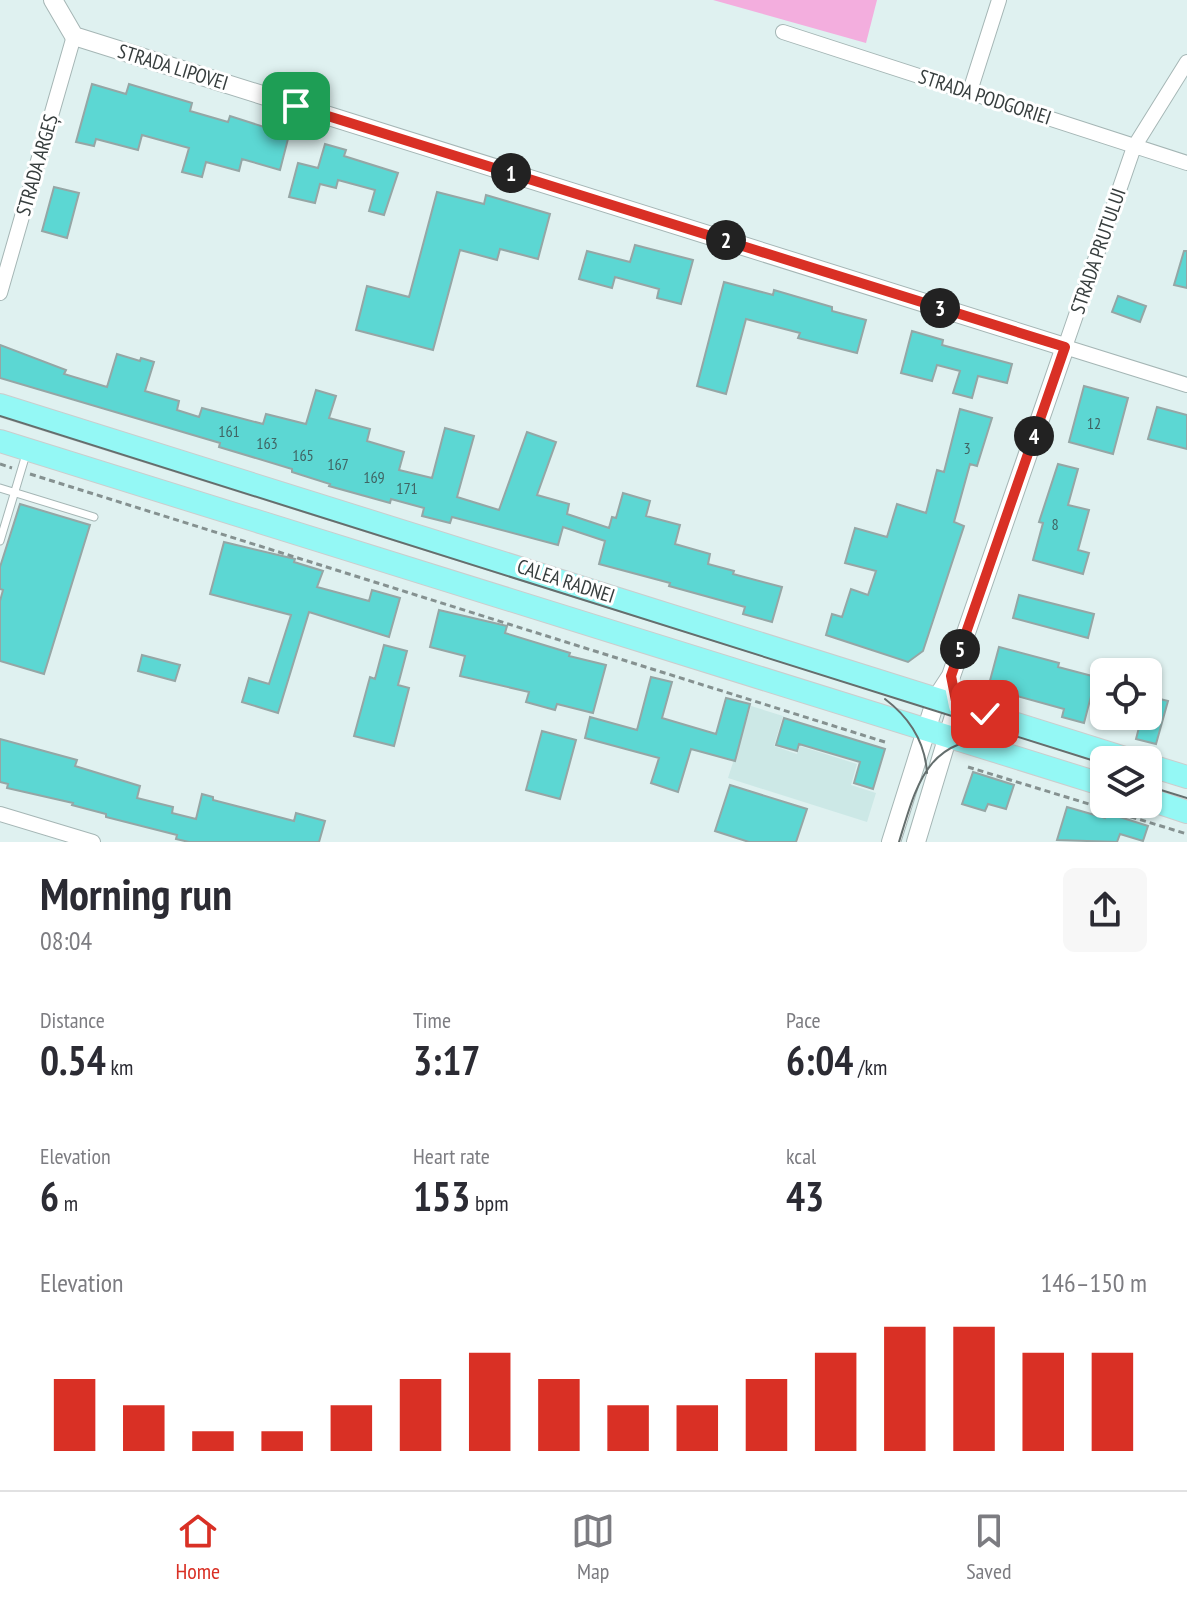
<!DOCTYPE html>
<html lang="en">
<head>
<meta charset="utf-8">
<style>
  body { margin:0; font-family:"PT Sans Narrow",sans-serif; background:#f7f7f7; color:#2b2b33; height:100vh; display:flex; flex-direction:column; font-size:30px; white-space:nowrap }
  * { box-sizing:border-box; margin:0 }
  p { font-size:26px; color:#7c7c81 }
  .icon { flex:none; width:44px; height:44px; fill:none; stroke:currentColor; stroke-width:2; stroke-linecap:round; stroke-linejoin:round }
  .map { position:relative; height:842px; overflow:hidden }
  .panel { display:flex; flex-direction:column; background:#fff; flex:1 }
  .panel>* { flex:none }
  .controls { position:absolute; left:1090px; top:658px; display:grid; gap:16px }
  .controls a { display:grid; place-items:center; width:72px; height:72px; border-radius:12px; background:#fff; box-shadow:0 2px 6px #0004; font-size:40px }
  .pin { position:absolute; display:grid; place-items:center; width:68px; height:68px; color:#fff; margin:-34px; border-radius:16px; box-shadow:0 4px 12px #0006 }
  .km { position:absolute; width:40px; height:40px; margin:-20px; border-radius:50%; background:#222; color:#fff; font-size:22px; line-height:40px; text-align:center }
  .round { display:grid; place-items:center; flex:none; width:84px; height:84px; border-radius:12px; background:#f7f7f7 }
  .head { display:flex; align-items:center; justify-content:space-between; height:136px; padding:0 40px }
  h1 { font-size:44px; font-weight:800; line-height:60px }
  .metrics { display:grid; grid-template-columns:repeat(3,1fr); gap:12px; height:136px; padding:8px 40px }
  .metrics div { display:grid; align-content:center }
  .metrics b { font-size:40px; font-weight:800 }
  .metrics small { font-size:22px; font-weight:400 }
  .metrics p { font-size:22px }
  .chart { height:224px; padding:16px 40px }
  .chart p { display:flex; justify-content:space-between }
  .chart svg { width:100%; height:144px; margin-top:8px; stroke:#d93025; stroke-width:6 }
  .dock { display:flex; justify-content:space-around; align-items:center; height:112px; border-top:2px solid #e1e1e2; background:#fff; font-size:22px; color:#7c7c81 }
  .dock a { display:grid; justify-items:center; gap:4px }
  .dock .active { color:#d93025 }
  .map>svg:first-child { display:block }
  .built { fill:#cce8e6 }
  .green { fill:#f3aede }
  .building { fill:#5cd7d3; stroke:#95a6a5; stroke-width:2 }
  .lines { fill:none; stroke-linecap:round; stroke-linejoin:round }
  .service-casing { stroke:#a5b6b5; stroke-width:9 }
  .minor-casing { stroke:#a5b6b5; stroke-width:16 }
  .tertiary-casing { stroke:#a5b6b5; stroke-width:20 }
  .primary-casing { stroke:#cbcdcd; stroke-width:24 }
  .path { stroke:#859190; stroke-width:3; stroke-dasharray:6 4; stroke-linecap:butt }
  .service { stroke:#fff; stroke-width:7 }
  .minor { stroke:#fff; stroke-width:14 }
  .tertiary { stroke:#fff; stroke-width:18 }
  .primary { stroke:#94f8f5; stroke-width:22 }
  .tram { stroke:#646e6d; stroke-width:2 }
  .route-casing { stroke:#fff; stroke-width:16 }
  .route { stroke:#d93025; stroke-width:10 }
  .labels { text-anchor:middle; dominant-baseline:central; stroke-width:6; stroke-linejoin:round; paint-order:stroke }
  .number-label { font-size:16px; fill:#406463 }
  .street-label { font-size:20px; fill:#373e3e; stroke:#fff }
</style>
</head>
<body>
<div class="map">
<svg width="1187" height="842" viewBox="0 0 1187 842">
  <rect width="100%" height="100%" fill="#dff1f0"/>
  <path class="built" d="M751,706l32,10 -9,30 23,8 3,-8 57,18 -6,21 25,8 -9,29 -139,-44z"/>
  <path class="green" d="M713,0h164l-11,43z"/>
  <path class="building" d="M92,84l34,10 3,-10 63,19 -2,8 38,11 2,-6 59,19 -9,35 -38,-11 -3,12 -33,-9 -4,15 -20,-5 7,-24 -47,-13 -4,15 -42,-11 -2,7 -18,-4z
    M325,144l21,6 -2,6 54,17 -14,42 -15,-4 6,-21 -37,-10 -2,8 -16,-4 -5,19 -26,-6 9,-34 20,5z
    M54,187l25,6 -12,45 -25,-7z
    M437,192l47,12 2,-9 64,19 -12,45 -38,-10 -3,11 -37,-10 -27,100 -77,-20 11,-44 42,11z
    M635,245l58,15 -12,44 -24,-6 2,-9 -44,-12 -3,11 -33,-9 8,-28 43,11z
    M1184,251h3v37l-13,-3z
    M724,282l49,13 1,-5 58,17v4l34,9 -9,33 -59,-15 2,-5 -54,-14 -20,75 -29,-8z
    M1118,296l28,10 -6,16 -28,-10z
    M912,331l31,9 -1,5 70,19 -5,19 -29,-7 -6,22 -19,-5 7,-22 -23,-6 -5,16 -31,-8z
    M0,345l66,25 -2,4 43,13 10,-33 23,7 1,-3 13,4 -9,29 34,10 -2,9 22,7 3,-9 61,16 3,-10 40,10 10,-34 20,6 -7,22 41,11 -3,12 37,11 -5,18 33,8 13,-50 29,8 -17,61 42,13 28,-78 29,10 -19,53 32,9 -2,10 42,14 3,-11 4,1 7,-25 27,8 -4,15 34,9 -5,19 35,10 -2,10 26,7 -1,3 49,13 -10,35 -29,-8 2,-7 -76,-21 1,-3 -71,-19 6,-23 -42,-14 -5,18 -106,-28 -2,6 -28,-7 2,-8 -33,-9 -1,4 -61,-17 1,-2 -38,-12v-3l-73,-22 1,-4 -220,-65z
    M1084,386l44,12 -15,56 -44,-12z
    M1157,407l30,8v34l-39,-10z
    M960,409l32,9 -15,48 -7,-2 -16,58 10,4 -41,125 -15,11 -82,-27 6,-21 10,3 9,-28 17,6 8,-24 -31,-8 10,-35 32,9 10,-33 29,9 11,-43 7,2z
    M1058,464l20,5 -10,36 21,5 -11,40 11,3 -6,21 -50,-14 10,-37 -4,-1z
    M20,504l70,21 -46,149 -44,-13v-60l3,-11 -3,-1v-22z
    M224,542l71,17 -1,3 29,9 -6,16 52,14 3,-11 28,8 -11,39 -80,-25 -31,101 -36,-11 7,-24 20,6 22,-69 -81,-21z
    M1019,595l75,19 -6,24 -75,-20z
    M439,610l68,16 -2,7 65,20 -1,3 37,9 -13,48 -36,-9 -2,6 -29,-8 3,-10 -69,-16 5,-20 -35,-9z
    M384,645l23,6 -9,34 11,3 -15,58 -40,-10 16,-59 5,2z
    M999,647l60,16 -1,4 38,10 -12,46 -22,-6 2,-8 -76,-21z
    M142,655l38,10 -5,16 -37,-10z
    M651,677l21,5 -10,36 54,16 10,-36 24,6 -15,57 -44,-12 -13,43 -27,-9 8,-25 -74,-20 5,-21 47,13z
    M1148,696l20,5 -12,43 -20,-5 6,-23h6z
    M784,718l101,31 -12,40 -19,-6 6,-21 -61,-18 -2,7 -21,-6z
    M542,731l34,9 -16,59 -34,-9z
    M0,739l77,21 -2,6 65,20 -3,12 36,9 -1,6 24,6 6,-25 11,3v3l81,21 2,-8 29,8 -6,21h-130l-13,-3 1,-4 -71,-18v-3l-34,-9 1,-2 -66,-15 1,-4 -8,-2z
    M973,772l41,13 -8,24 -18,-5 -3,7 -23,-7z
    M730,785l77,24 -11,33h-47l-34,-11z
    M1067,807l38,11 2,-5 41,13 -5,15 -23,-7 -3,8 -60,-2z"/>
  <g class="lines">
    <g class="service-casing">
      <path id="service" d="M0,488l94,29
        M0,541l27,-90"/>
    </g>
    <g class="minor-casing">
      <path id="minor" d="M783,32l404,131
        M1187,62l-53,85 -69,200 122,38
        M970,91l29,-91
        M0,293l74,-257
        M0,814l93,28"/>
    </g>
    <g class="tertiary-casing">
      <path id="tertiary" d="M53,0l21,36 991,311 -114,329 -15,23 -45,143
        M916,842l41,-136 -2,-11"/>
    </g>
    <g class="primary-casing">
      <path id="primary" d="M0,405l1131,355
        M0,441l1104,344
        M1148,765l39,12
        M1148,799l39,13"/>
    </g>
    <path class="path" d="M0,464l12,4
      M30,474l858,269
      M968,767l219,67"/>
    <use href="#service" class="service"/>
    <use href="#minor" class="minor"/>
    <use href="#tertiary" class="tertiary"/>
    <use href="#primary" class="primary"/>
    <path class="tram" d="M0,416l1104,348
      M885,699c25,19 40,42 42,74
      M1148,786l39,12
      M899,842c19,-62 28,-105 105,-105"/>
  </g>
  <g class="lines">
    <g class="route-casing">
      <path id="route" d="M296,106l769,241 -114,329 6,30 28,8"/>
    </g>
    <use href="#route" class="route"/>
  </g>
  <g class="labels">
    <g class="number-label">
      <text x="1094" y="423">12</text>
      <text x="229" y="431">161</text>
      <text x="267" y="443">163</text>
      <text x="967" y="448">3</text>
      <text x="303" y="455">165</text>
      <text x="338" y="464">167</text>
      <text x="374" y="477">169</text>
      <text x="407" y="488">171</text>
      <text x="1055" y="524">8</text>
    </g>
    <g class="street-label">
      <text transform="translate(173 67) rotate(17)">STRADA LIPOVEI</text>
      <text transform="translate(985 97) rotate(18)">STRADA PODGORIEI</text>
      <text transform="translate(37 165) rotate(-74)">STRADA ARGEȘ</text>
      <text transform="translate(1098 251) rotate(-71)">STRADA PRUTULUI</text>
      <text transform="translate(566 581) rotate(18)">CALEA RADNEI</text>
    </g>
  </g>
</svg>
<div class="controls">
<a><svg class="icon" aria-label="locate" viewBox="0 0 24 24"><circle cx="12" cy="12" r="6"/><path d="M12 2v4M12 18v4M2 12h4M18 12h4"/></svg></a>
<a><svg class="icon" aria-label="layers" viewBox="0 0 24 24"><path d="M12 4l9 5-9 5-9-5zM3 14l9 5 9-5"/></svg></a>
</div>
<div class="pin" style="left:296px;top:106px;background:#1e9e55"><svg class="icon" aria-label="arrive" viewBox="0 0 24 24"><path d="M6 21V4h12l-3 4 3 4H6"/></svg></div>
<div class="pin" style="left:985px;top:714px;background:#d93025"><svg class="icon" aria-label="check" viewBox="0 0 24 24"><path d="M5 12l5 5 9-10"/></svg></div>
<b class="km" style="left:511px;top:173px">1</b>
<b class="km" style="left:726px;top:240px">2</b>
<b class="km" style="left:940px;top:308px">3</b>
<b class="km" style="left:1034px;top:436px">4</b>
<b class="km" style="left:960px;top:649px">5</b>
</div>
<section class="panel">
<div class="head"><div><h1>Morning run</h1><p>08:04</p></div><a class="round"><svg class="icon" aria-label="share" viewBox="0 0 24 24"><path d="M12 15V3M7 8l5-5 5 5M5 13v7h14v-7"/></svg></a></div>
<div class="metrics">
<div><p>Distance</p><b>0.54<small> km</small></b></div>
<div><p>Time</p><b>3:17</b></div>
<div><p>Pace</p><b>6:04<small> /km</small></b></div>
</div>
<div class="metrics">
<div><p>Elevation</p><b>6<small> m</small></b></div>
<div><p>Heart rate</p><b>153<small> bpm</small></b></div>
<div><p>kcal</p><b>43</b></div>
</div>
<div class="chart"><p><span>Elevation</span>146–150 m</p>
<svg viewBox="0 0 160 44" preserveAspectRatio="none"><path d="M5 44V22M15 44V30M25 44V38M35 44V38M45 44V30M55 44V22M65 44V14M75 44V22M85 44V30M95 44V30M105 44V22M115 44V14M125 44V6M135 44V6M145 44V14M155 44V14"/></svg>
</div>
</section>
<nav class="dock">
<a class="active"><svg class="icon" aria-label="home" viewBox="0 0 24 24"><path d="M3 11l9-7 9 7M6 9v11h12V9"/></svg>Home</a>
<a><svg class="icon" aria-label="map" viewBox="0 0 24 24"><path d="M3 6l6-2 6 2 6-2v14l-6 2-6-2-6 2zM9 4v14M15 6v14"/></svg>Map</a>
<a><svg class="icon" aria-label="saved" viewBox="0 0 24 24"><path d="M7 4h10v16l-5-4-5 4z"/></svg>Saved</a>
</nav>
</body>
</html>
